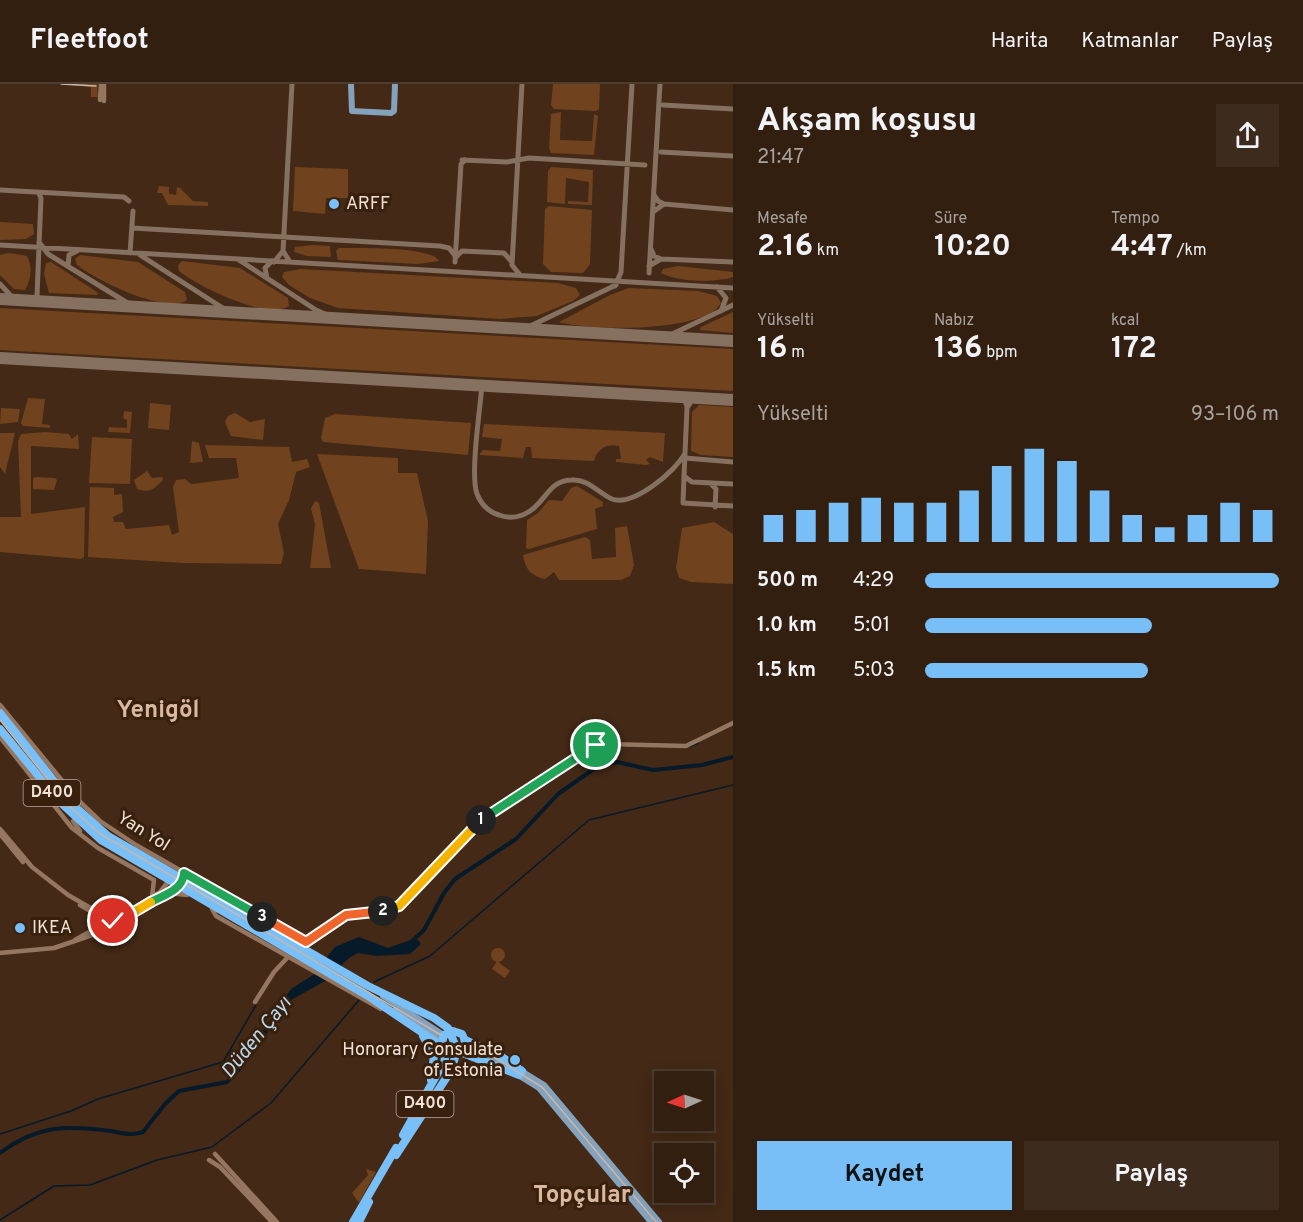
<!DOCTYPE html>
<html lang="tr">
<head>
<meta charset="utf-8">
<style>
  body { margin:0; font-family:Overpass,sans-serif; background:#3d2c1e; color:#f1f3f6; height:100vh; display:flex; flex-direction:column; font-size:22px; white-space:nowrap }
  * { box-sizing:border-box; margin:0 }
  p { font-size:20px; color:#a8a29f }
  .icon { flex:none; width:33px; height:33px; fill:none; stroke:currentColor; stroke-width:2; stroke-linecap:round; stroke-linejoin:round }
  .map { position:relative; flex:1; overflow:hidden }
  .details { display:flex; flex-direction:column; background:#321f10; width:570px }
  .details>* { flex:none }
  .needle { width:39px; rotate:267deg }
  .tools { position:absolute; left:654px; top:987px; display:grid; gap:12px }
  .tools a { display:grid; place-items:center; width:60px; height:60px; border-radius:0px; background:#321f10; box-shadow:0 3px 15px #0003,0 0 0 2px #4d3d30; font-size:30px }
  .pin { position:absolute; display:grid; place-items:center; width:51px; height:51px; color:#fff; margin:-26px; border:3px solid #fff; border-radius:50%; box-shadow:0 2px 6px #0007 }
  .km { position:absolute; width:30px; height:30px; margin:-15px; border-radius:50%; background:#222; color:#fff; font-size:16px; line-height:30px; text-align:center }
  .round { display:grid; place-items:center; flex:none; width:63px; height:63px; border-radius:0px; background:#3d2c1e }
  .summary { display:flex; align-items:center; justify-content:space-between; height:102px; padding:0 24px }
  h1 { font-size:33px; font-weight:700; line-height:45px }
  .figures { display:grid; grid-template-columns:repeat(3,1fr); gap:9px; height:102px; padding:6px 24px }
  .figures div { display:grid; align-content:center }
  .figures b { font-size:30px; font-weight:700 }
  .figures small { font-size:16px; font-weight:400 }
  .figures p { font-size:16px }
  .chart { height:168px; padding:12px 24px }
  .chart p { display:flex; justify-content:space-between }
  .chart svg { width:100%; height:108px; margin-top:6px; stroke:#78bff8; stroke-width:6 }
  .action { display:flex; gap:12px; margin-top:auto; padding:12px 24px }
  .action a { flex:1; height:69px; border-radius:0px; background:#78bff8; color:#111; font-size:24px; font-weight:700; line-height:69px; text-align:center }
  .action a+a { background:#3d2c1e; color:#f1f3f6 }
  ul { padding:0 24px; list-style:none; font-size:20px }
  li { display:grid; grid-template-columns:96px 72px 1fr; align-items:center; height:45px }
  li i { height:15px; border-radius:8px; background:#78bff8 }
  header { display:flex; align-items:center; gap:36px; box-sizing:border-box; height:84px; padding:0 30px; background:#321f10; border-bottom:2px solid #4d3d30 }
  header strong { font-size:28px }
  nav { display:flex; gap:33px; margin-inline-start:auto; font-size:21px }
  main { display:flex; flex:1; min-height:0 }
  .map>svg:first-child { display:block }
  .green { fill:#71421e }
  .water { fill:#061a29 }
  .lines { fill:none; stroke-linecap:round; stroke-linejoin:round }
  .stream { stroke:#061a29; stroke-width:1.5 }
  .river { stroke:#061a29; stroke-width:4 }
  .taxiway { stroke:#867060; stroke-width:5 }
  .runway { stroke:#867060; stroke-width:12 }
  .minor { stroke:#947661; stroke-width:4.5 }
  .major { stroke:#84a2bc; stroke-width:6 }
  .highway { stroke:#79c0f8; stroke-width:8 }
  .tram { stroke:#cab7ab; stroke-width:1.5 }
  .split-1-casing { stroke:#fff; stroke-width:12 }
  .split-2-casing { stroke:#fff; stroke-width:12 }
  .split-3-casing { stroke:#fff; stroke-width:12 }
  .split-4-casing { stroke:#fff; stroke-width:12 }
  .split-5-casing { stroke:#fff; stroke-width:12 }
  .split-1 { stroke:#22a559; stroke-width:8 }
  .split-2 { stroke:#f5b400; stroke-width:8 }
  .split-3 { stroke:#f0652b; stroke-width:8 }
  .split-4 { stroke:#22a559; stroke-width:8 }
  .split-5 { stroke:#f5b400; stroke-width:8 }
  .poi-dot { fill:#78bff8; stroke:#38200c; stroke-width:2 }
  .labels { text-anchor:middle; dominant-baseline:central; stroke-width:6; stroke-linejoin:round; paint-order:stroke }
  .shield { fill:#38200c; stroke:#baa699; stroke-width:1.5 }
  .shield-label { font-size:16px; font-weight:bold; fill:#f1e0d5 }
  .poi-label { font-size:18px; fill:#f1e0d5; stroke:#38200c; text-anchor:start }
  .street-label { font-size:18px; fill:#f1e0d5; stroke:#38200c }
  .water-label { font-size:20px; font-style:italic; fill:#b9d9f4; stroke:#38200c }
  .district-label { font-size:24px; font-weight:bold; fill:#d9b8a1; stroke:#38200c }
</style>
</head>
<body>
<header>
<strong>Fleetfoot</strong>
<nav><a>Harita</a><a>Katmanlar</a><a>Paylaş</a></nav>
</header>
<main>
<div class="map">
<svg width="733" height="1138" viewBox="0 0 733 1138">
  <rect width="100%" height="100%" fill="#432916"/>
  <path class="green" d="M61,0h36l1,13h-7v-10z
    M553,0h47l-1,25 -3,2 -42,-2 -3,-4z
    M561,28l-1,28 32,1 2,-27 4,2 -4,39 -43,-2 -2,-5 2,-34z
    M295,83l53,2v29h-22l-1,16 -32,-3z
    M551,83l42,3 -1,35 -24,-1v-3l20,1 1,-20 -23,-4 -1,26 -18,-2 1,-31z
    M159,102l10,1v7l7,1 1,-8 3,1 13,13 15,1v4l-40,-1 -6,-12h-5z
    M549,122l43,4 -2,54 -7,9 -32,-1 -8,-8 2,-55z
    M0,138l33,2 1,10 -8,5 -26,1z
    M311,161l19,1 1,11 -24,-1 -13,-4 1,-5z
    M339,164c18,0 93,-2 100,13l-21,3 -80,-4 -2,-9z
    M9,169l18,3c6,11 4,24 -2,34l-11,-1 -14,-14v-20z
    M80,171l58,7 47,30 2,8c-21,15 -91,-20 -110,-35l-2,-6z
    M182,177l58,7 48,30 1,8c-21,15 -92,-20 -110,-35l-1,-6z
    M51,178l46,30 1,3 -49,-2 -5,-19 2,-11z
    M678,182l55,6v5c-19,6 -55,5 -72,-4l2,-4z
    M301,185l257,14 18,5 4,7 -7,6 -36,15 -37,3 -162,-11 -28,-10 -21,-13 -7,-8 2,-5z
    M629,204l69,3 19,5 4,7c-16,30 -133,28 -162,19l51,-27z
    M0,224l733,41v42l-733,-41z
    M733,228v21l-33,-3 1,-3z
    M28,314l17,1 -3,25 8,1v3l-27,-2 -2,-3z
    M150,319l21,2 -2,25 -21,-2z
    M699,321l34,2v50l-32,-2 -10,-4 1,-39z
    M1,324l19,1 -2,13 -18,2z
    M124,327l8,1 -2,21 -22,-1 1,-5 18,1v-8l-4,-2z
    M235,329l15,9 15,-3 -2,21 -32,-4 -6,-14 3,-6z
    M335,330l136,9 -3,32 -145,-13 -2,-4 4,-20z
    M484,340l181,9 -2,29 -13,-5 -4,3 4,4 -4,1 -30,-3v-3h5l-2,-13c-12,-3 -22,3 -25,15l-62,-3 -1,-11h-5l-3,11 -44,-3 4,-5 17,1 2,-12 -20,-2z
    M45,348l24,2 3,5 6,-5 1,15 -48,-3v68l54,-7 -1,50 -3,2 -81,-7v-35h21l-3,-76 3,-7z
    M0,349h15l-10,41 -5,-7z
    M92,353l40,2 -2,45 -41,-1z
    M192,357l7,2 4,19 -13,1z
    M205,361l84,2 3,15 15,-3 3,8 -14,5 -7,28 -11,24 6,29 -3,11 -98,-1 -95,-6 2,-70 24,1v7l8,-1 1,18 -10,5 1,5h9l3,7 43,-4 3,10 7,-3 -6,-45 3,-7 9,-1 6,5 48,-6 -3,-20h-27z
    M317,370l81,4v15h19l11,48 -2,53 -67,-5z
    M147,387l5,7 10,-1 1,3c-10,10 -13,13 -26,9l-3,-9z
    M36,393l19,1 2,2 -3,10 -21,-1v-11z
    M577,402l26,16v4l-8,3 2,20 -68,20 -3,-1 1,-28 11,-7 11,-13 13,1 9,-13z
    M315,417l4,2 12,65h-21l5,-44 -4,-16z
    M714,438l19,12v50l-42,-2 -12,-4 -3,-10 6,-40z
    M627,442l7,39 -4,11 -9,4h-62l-5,-8 -9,7c-14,-3 -20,-10 -22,-24l62,-18 5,3 2,19 24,-2 -1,-29z
    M491 871a7 7 0 1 1 14 0a7 7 0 1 1-14 0Z
    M497,877l13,10 -5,7 -13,-9z
    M366,1085l10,3 -17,31 -7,-10 16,-18z"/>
  <path class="water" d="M359,853l29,11 28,-10 5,6 -11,10 -33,2 -19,-3 -9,5 -24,23 -39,22 -21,34 -7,1 33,-49 22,-14 22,-28z"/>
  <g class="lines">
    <path class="stream" d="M689,663l9,-4
      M375,829l22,-3
      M305,864l20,-16
      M374,898l56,-26 159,-136 144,-35
      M0,1050l71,-23 27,-12 125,-37 33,-57
      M0,1136l54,-34 36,-1 67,-25 55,-13 59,-44 88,-103"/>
    <path class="river" d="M412,857l12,-11 20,-37 11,-14 61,-40 42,-45 40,-28 19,-4 36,8 49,-5 31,-8
      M0,1069c37,-28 66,-28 111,-22 12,2 20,5 32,1l22,-28 14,-13 48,-9 14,-15 22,-33"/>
    <path class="taxiway" d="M663,21l70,4
      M661,68l72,4
      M462,76l45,2 22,-4 116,7
      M0,106l124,7 5,4
      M38,108l3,6 -4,98 5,6
      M664,120l69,6
      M653,128l11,-8 -6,-3 -4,-6
      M132,144l308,18 9,2 7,9 6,-6 42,2 8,9
      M39,158l9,12 86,53
      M0,161l733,43
      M283,167l9,-167
      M130,169l3,-42
      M140,171l89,57
      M661,175l72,3
      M239,176l77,50 18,8
      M274,178l9,-11 7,11
      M455,178l6,-98 4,-4
      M68,182l1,-11 8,-4
      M649,182l12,-7 -7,-3 -3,-7
      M649,189l11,-189
      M520,191l-8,-10 10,-181
      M267,194l-2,-10 7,-7
      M0,200l12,13 12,3
      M615,202l6,-14 11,-188
      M717,203l9,11 -5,13
      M524,245l92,-44
      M666,253l67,-32
      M482,301c-2,25 -12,89 -5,109 4,10 12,18 22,21 11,4 22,2 31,-4 16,-10 19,-31 42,-31 17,-1 26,13 40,19 21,8 64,-28 73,-46
      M676,312l9,4 2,7
      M694,313l-7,11 -3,68 8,6 41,2
      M685,374l48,4
      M684,392l-1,27 50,3
      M711,400l5,5 -1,18"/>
    <path class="runway" d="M0,215l733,42
      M0,274l733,42"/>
    <path class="minor" d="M100,16l1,-16
      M104,17v-17
      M0,621l78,95 22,21 36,24 170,97 40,-27 51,-7 81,-86 110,-75 18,-3 80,2 47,-23
      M0,653l72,91 26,20 56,32 -2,17
      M73,737l7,10
      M0,745l32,38 36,28 42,24
      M0,750l23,28
      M169,809l18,2
      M142,819l18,-11 11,-14
      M80,821l19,11 5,7
      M212,825l4,7 165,93
      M75,856l28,-16 3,-5 28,-11
      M0,869l54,-5 56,-19 4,-6 65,-37
      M255,918l19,-30 14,-15
      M215,1070l62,68
      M209,1076l11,7 52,55"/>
    <path class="major" d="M351,0l1,27 39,2 3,-2 1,-27
      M383,912l59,38
      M395,926l45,28
      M467,962l15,5
      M469,968l32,12
      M518,985l26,16 115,137
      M515,989l24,15 112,134"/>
    <path class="highway" d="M0,629l73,92 35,31 260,150 66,32 14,10 9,21 -5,20 -56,86
      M0,645l58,71 43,40 267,156 74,50
      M423,952l11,19 -3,25
      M465,956l37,17 20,14
      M460,968l59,23
      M403,1051l42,-75 -3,-17 2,-8 9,-4 9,3c5,8 3,16 -6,20l-11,-4
      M353,1138l43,-74
      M359,1138l10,-20"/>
    <path class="tram" d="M61,0l35,2
      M0,636l67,84 32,29 342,202
      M466,963l29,11 47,29 114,135"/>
  </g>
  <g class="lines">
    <g class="split-1-casing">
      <path id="split-1" d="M481,736l115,-75"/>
    </g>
    <g class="split-2-casing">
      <path id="split-2" d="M383,827l16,-5 82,-86"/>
    </g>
    <g class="split-3-casing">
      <path id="split-3" d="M262,833l44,25 40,-27 37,-4"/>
    </g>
    <g class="split-4-casing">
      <path id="split-4" d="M151,818c13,-7 32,-12 33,-29l78,44"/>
    </g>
    <g class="split-5-casing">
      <path id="split-5" d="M113,837l1,2 3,-1 34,-20"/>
    </g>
    <use href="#split-1" class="split-1"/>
    <use href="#split-2" class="split-2"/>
    <use href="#split-3" class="split-3"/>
    <use href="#split-4" class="split-4"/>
    <use href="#split-5" class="split-5"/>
  </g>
  <g class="poi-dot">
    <circle cx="334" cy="120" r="6"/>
    <circle cx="20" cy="844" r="6"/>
    <circle cx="515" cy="976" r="6"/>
  </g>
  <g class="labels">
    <g class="shield">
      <rect x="23.5" y="696" width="57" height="26" rx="4.5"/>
      <rect x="396.5" y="1007" width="57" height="26" rx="4.5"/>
    </g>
    <g class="shield-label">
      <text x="52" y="709">D400</text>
      <text x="425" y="1020">D400</text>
    </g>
    <g class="poi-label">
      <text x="346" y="120">ARFF</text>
      <text x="32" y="844">IKEA</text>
      <text x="503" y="966" text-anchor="end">Honorary Consulate<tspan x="503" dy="21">of Estonia</tspan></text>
    </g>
    <g class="street-label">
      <text transform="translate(143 748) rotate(32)">Yan Yol</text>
    </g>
    <g class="water-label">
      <text transform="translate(257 954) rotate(-51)">Düden Çayı</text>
    </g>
    <g class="district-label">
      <text x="158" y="627">Yenigöl</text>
      <text x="582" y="1112">Topçular</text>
    </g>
  </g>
</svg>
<div class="tools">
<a><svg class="needle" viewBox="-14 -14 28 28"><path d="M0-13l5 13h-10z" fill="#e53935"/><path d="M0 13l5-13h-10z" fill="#a8a29f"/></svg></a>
<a><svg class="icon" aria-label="locate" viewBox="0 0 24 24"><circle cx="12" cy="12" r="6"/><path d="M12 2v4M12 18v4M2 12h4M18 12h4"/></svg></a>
</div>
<div class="pin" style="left:596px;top:661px;background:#1e9e55"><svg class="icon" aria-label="arrive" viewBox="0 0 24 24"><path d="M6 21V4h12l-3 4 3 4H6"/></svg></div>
<div class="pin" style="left:113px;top:837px;background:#d93025"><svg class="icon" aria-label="check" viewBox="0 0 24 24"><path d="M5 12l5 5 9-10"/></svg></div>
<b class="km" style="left:481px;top:736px">1</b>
<b class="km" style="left:383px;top:827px">2</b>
<b class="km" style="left:262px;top:833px">3</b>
</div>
<section class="details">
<div class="summary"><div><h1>Akşam koşusu</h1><p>21:47</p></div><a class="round"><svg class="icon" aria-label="share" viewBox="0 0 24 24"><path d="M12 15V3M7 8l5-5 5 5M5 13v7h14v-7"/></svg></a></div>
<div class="figures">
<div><p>Mesafe</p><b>2.16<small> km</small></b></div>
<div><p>Süre</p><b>10:20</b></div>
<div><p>Tempo</p><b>4:47<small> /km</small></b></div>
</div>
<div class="figures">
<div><p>Yükselti</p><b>16<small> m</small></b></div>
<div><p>Nabız</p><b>136<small> bpm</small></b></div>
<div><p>kcal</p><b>172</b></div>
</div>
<div class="chart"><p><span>Yükselti</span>93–106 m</p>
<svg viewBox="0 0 160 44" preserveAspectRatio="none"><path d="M5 44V33M15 44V31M25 44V28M35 44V26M45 44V28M55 44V28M65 44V23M75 44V13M85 44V6M95 44V11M105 44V23M115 44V33M125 44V38M135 44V33M145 44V28M155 44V31"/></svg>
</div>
<ul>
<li><b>500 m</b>4:29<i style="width:100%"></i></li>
<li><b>1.0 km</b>5:01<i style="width:64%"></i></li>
<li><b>1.5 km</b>5:03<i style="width:63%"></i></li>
</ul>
<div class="action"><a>Kaydet</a><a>Paylaş</a></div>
</section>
</main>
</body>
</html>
